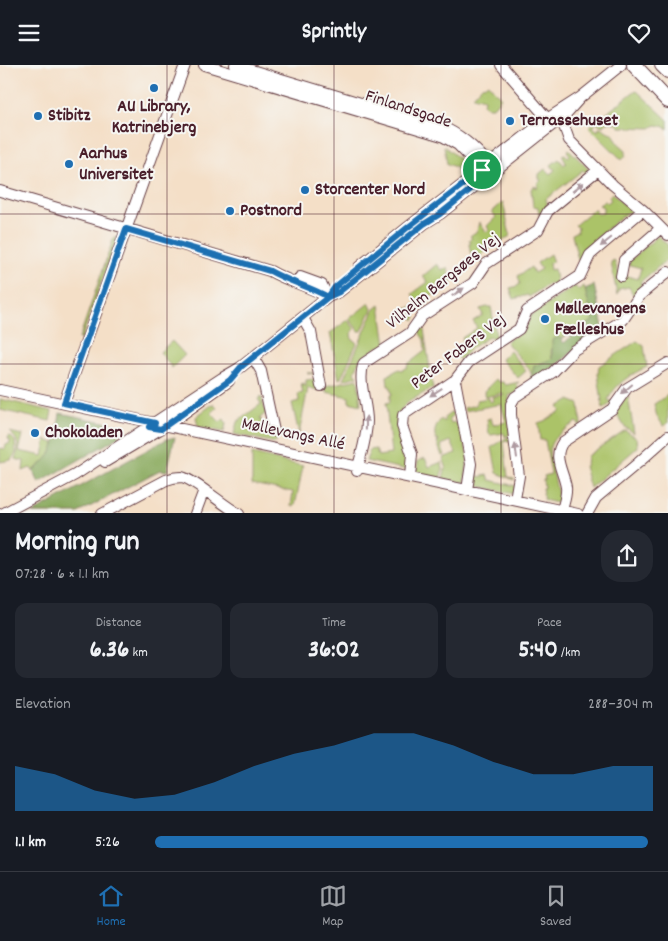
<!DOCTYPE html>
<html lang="en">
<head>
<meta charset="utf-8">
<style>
  body { margin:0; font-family:Dekko,sans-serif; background:#242831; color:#f1f3f6; height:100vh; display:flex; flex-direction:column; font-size:19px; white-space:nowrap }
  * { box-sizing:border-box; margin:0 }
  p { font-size:16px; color:#9ea1a6 }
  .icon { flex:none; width:28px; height:28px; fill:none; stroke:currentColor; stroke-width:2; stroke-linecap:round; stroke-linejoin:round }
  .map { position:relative; height:448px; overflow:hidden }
  .sheet { display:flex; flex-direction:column; background:#171b24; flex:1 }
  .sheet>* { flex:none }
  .pin { position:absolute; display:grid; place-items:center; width:42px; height:42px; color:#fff; margin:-21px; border:2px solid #fff; border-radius:50%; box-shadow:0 1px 5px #0007 }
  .round { display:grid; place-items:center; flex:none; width:52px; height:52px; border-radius:20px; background:#242831 }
  .headline { display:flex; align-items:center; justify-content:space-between; height:85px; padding:0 15px }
  h1 { font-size:28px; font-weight:700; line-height:38px }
  .figures { display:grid; grid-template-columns:repeat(3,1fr); gap:8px; height:85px; padding:5px 15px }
  .figures div { display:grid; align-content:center; border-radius:12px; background:#242831; text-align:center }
  .figures b { font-size:25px; font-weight:700 }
  .figures small { font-size:14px; font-weight:400 }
  .figures p { font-size:14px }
  .chart { height:140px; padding:10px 15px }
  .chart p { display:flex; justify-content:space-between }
  .chart svg { width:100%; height:90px; margin-top:5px; fill:#1f6fb2; opacity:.7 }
  ul { padding:0 15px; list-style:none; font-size:16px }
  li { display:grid; grid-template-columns:80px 60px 1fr; align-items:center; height:38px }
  li i { height:12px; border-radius:6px; background:#1f6fb2 }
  header { display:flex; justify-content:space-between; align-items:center; height:65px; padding:0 15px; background:#171b24; font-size:22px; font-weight:700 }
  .tabs { display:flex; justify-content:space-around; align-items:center; height:70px; border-top:1px solid #363941; background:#171b24; font-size:14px; color:#9ea1a6 }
  .tabs a { display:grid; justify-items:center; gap:2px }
  .tabs .active { color:#1f6fb2 }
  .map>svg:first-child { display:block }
  .green { fill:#abc368; stroke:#7a714a }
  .forest { fill:#88a95c; stroke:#696444 }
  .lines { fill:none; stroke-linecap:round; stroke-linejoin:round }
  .minor-casing { stroke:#643c42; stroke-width:12 }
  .major-casing { stroke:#643c42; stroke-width:16 }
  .minor { stroke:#fff; stroke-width:10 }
  .major { stroke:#fff; stroke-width:14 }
  .oneway { fill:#ae9aa0 }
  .route-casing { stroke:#fff; stroke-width:10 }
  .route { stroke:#1f6fb2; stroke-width:6 }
  .grid { fill:none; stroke:#4a1f2b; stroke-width:1; stroke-opacity:0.55 }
  .poi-dot { fill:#1f6fb2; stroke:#f6f6f2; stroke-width:2 }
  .labels { text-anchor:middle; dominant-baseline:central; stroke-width:4; stroke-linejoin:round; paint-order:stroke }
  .poi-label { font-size:18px; font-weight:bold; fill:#4a1f2b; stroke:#f6f6f2; text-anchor:start }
  .street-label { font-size:18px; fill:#4a1f2b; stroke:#f6f6f2 }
</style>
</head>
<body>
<header><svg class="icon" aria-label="menu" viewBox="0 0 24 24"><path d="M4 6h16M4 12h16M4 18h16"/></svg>Sprintly<svg class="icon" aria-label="heart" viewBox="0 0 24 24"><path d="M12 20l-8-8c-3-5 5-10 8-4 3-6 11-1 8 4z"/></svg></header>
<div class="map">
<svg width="668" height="449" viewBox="0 0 668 449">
  <rect width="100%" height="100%" fill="#f6f6f2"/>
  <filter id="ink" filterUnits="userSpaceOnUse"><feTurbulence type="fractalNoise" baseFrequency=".02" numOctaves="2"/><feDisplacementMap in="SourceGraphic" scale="10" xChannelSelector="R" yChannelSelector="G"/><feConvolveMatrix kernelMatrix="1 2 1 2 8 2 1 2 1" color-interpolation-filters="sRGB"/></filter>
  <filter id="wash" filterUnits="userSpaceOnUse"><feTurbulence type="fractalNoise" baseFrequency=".0096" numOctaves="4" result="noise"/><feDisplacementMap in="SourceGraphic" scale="20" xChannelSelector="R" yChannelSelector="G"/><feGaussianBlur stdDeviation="1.12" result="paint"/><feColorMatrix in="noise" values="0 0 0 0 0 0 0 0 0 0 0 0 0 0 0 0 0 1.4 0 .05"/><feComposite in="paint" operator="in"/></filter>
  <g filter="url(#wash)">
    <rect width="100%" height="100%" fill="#f4dfc7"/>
    <path class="green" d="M488,18l13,15 -8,9h-6l-4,-3 1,-5 -11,-3 10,-11 1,1z
      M636,25l32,30v9l-6,-3 -6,-1 -5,3 -31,-1c-4,-6 -12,-6 -17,-1l-6,-3 -4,4 5,4 1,-4c6,1 8,6 14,6l5,10 8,7v5l-4,5 -33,-33z
      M444,81l18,15 3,3v4l-6,3 -4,-4 -8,-3z
      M569,84l22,23 -1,2 -2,-3 -2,2 -3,-3 -37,29 2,7 -8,9h-1l-1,-8 -5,-1 -2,-17 4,-3 2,3 1,-6 3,-3 -2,-1v-5l6,-5 5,5 5,-4 -4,-5 8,-6 5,6 2,-2 -4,-8 3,-1 3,3 2,-2 -3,-4z
      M612,128l23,22 -8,-3 -35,30 3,4 -12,14h-5l-6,-25 1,-2 5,-2v-3l-3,-3 19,-16 3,5 6,-1v-6l-4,-2 6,-4 2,2 4,-3 -2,-3z
      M503,137l7,34 -25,16 -7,7 -1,-4h-6l-2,-11 2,-1 -2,-3 3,-2 -2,-2 7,-5 2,-9 7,10 3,-2 -2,-4 9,-9 -4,-5z
      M658,171l10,9v14l-28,23 3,4 -3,2 1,1 -7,7 -5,-9 -10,2 -2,6 -6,-33 3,-2 5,14 19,5 3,-11 -15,-4z
      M114,172l3,1 -36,102 -2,-1z
      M550,189l3,8 -4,1 1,7 4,-1 3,17 -3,1 -4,-4 -21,14 -1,-2 -14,4 -4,-11 8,-2 2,-3 -2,-7 13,-9 3,6 7,-4 -4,-6z
      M437,199l5,6 6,-2 3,16 -31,19 1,3 -8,6 3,5 -2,3 -6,-6 -3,-5 5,-1 8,-6 -6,-8 16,-12 -5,-6z
      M575,221l3,4 6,-4 9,35 -32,18 -2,-2 -8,14 1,8 -18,7 -2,10 -3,-7 -23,-27 5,-4 13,-7 7,-16z
      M369,238l3,6 -10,22h-3l-10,-12z
      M380,240l6,39 -5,4 -2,-2 -19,13 -5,13 3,4 -15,4 31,-70z
      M487,242h4l6,33 -2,1 -5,-5 -19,12 -11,12 -6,-7 2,-1 4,2 4,-3 -1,-4 3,-2 -4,-7 15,-10 -4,-7 10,-6 -3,-6z
      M348,255l7,9 -4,5 1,5 5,4 -16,35 -2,1 -9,-46z
      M423,258l10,66h-3c-8,6 -21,11 -27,18 -12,14 -4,21 1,36 3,9 4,18 4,27l-42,-9 4,-11 6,-1 2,7 13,-2 -5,-51 4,-1v-7h2l-2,-9h-2l-1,-10 12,-7 3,1 5,-3 1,-3 17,-13 -1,-11 -6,-10z
      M172,276l13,14 -13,13 -12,-16z
      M637,276l7,5 3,21c-16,7 -32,17 -39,33l5,2 -10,7 -5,-35 1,-8z
      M510,286l16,20 -8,7 -17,-19z
      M307,308h9l3,17 -11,-2 -9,46 -7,-31 7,-2 -1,-7 5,-1 -2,-9 3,-1v3h2v-6l9,-1 -1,-5z
      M358,314l3,26 -12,-3v-5l-23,-5v-6z
      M496,314l3,3h4l3,3 13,-3 -3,3 4,5 -8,5h-3l1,39 -5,3 -1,-4 -13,2 -2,-1 -2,-15 4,-1 2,7 13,-3 -5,-18 -36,7 -1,-3 12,-3 1,-5 12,-2 1,4 3,-1 -1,-4 12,-2 -1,-2 -18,4 -1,-6z
      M668,330v28l-4,3 -7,-9 -3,-13z
      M261,331l5,17 -6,5 2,4 6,2 8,11v8l-42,-9 3,-12 24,-18 -3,-5z
      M627,331h1l6,37 -9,-6 -10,-15z
      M0,334l52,12 -2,10 -50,-11z
      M569,335l10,4 2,20v2l-5,-4c-13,9 -30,17 -26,36l5,-1 1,6 -4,3 6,29h5l-2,9 -17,-4 -2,-12h2l-1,-8 2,-1 -1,-3 7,-2 -6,-34h-5l-2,-17 6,-2 17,-10 -3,-4z
      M213,339l4,4 -6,5 9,9 4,-3 2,5 -2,8 -26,-5 -2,-10 2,-2z
      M452,347l2,3 -5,4 2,4 4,-1 1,2 4,-1 8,34 -3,26 -22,-5 3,-12 -3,-8 13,-5 -5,-12 -10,4 4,10 -3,1 -5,-14 2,-1 -1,-2 -2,1c-3,-9 0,-14 5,-21l2,2h2l-1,-3z
      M625,365l12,8 1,9 -48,41 -6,-22 2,-1 1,-9z
      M9,367l14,3 -4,16 24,5 3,-16 8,3c-2,13 -11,20 -21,27l-3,-2 -7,3 1,-10 -9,-2c5,-11 4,-20 -6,-27z
      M9,370l6,6 1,12 -5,7 -11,2v-14l5,1 1,-4 4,-2v-3l-2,-1z
      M510,371v6l-6,-1v2l4,34 6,1v2l-17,-7 -5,-26z
      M252,389l51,12 -8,40h-4l2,-14 -41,-8z
      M425,393l4,9 13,-5 1,7 -3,9 -24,-5 2,-12z
      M473,403h3l2,9 10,-2 2,5 26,6 -2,8 -44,-10z"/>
    <path class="forest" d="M594,220l9,42 -71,58 -2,-4 4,-15 18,-7v-19l7,-3 5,6 7,-6 -1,-3 23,-13 -8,-32z
      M60,348l53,11 6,11 -2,3 -78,45 -6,-13c23,-14 23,-32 27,-57z
      M175,372l-8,34 -7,-1 -82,43h-46l135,-74z"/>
  </g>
  <g filter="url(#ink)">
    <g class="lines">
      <g class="minor-casing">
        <path id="minor" d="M204,0l238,71 16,9 24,25 5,2
          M235,0l212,64c14,7 39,26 43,41
          M501,0l51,59
          M565,50l-1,11 5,14 44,45 30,25 25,25
          M0,126l270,80c19,11 39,15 58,26
          M359,202l48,-39 140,-109 34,-22 40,-32
          M621,211l3,-16 37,-32
          M300,212l22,8 6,12
          M303,253l8,14 10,54
          M253,292l8,14 13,60
          M455,315l16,84 -4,26
          M0,325l578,124
          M64,338l121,-338
          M105,397l62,-37 62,-44
          M357,406c4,-17 10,-33 10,-50 0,-18 -10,-41 -3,-58l46,-30 12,-17 51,-33 13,-19 52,-34 10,-19 50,-41
          M410,412l2,-23 -10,-28 1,-11 52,-35 14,-18 50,-33 8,-18 53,-35 10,-21 53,-45
          M515,434l4,-23 -8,-61v-11l4,-7 38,-25 21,-22 49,-30 16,-24 29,-24
          M562,445c2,-8 5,-15 4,-23 -3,-17 -14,-30 -3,-45l49,-33 15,-21 41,-25
          M2,449l73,-39 147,-97 19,-11 87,-70 11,-5 85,-68 16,-10 125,-99 16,-18
          M102,449l64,-34c5,-2 10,-3 16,-3 13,3 42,29 57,37
          M195,449l9,-24
          M587,449l9,-16 42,-35 30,-27"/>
      </g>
      <g class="major-casing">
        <path id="major" d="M634,0l34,36
          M662,0l6,6"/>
      </g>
      <use href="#minor" class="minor"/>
      <use href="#major" class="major"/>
    </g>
    <defs><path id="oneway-solid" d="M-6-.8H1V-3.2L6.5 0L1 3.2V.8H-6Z" transform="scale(1.25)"/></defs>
    <g class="oneway">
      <use href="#oneway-solid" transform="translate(578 122) rotate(-39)"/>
      <use href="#oneway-solid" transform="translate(606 177) rotate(141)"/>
      <use href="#oneway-solid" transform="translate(458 227) rotate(-33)"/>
      <use href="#oneway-solid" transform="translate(627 324) rotate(139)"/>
      <use href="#oneway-solid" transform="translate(436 327) rotate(147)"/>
      <use href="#oneway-solid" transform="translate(366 358) rotate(-89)"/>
      <use href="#oneway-solid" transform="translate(516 386) rotate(-98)"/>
    </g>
  </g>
  <g class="lines" filter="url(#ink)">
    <g class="route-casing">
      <path id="route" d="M482,105l-75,58 -72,59 -7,10c-19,-11 -39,-15 -58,-26l-144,-42 -62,174 91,20 -6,4 12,2 69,-49 11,-13 87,-70 11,-5 85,-68 16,-10 50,-40 -2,-9 -6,5"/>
    </g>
    <use href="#route" class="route"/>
  </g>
  <path class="grid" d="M167,0v449M334,0v449M501,0v449M0,149h668M0,299h668"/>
  <g class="poi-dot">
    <circle cx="154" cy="23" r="5"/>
    <circle cx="38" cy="51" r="5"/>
    <circle cx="510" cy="56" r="5"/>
    <circle cx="69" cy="99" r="5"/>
    <circle cx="305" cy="125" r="5"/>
    <circle cx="230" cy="146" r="5"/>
    <circle cx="545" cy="254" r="5"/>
    <circle cx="35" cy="368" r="5"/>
  </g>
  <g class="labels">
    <g class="poi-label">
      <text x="154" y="42" text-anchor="middle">AU Library,<tspan x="154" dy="21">Katrinebjerg</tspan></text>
      <text x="48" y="51">Stibitz</text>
      <text x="520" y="56">Terrassehuset</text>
      <text x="79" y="89">Aarhus<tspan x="79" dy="21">Universitet</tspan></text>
      <text x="315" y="125">Storcenter Nord</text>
      <text x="240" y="146">Postnord</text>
      <text x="555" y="244">Møllevangens<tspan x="555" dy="21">Fælleshus</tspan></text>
      <text x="45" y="368">Chokoladen</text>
    </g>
    <g class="street-label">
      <text transform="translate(408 45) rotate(18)">Finlandsgade</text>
      <text transform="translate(444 217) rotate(-39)">Vilhelm Bergsøes Vej</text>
      <text transform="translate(459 287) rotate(-37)">Peter Fabers Vej</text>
      <text transform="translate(293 370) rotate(12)">Møllevangs Allé</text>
    </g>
  </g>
</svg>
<div class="pin" style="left:482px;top:105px;background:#1e9e55"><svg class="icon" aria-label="arrive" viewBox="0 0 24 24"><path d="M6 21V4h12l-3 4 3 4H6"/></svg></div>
</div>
<section class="sheet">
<div class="headline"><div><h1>Morning run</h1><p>07:28 · 6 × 1.1 km</p></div><a class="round"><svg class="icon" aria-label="share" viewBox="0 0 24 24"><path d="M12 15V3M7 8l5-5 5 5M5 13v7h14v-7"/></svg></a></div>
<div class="figures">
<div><p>Distance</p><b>6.36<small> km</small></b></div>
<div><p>Time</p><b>36:02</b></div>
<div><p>Pace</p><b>5:40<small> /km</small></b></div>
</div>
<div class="chart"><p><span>Elevation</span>288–304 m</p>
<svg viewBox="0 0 160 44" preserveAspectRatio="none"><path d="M0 44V22L10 26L20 34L30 38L40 36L50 30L60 22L70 16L80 12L90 6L100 6L110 12L120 20L130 26L140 26L150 22L160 22V44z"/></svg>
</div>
<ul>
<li><b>1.1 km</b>5:26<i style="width:99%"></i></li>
</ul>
</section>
<nav class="tabs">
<a class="active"><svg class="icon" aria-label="home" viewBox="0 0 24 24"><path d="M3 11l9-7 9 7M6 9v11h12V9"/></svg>Home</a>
<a><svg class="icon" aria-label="map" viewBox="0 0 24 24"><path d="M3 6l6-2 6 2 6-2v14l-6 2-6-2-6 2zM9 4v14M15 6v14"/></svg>Map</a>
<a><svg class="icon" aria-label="saved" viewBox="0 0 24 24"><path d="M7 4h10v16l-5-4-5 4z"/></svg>Saved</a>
</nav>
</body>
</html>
